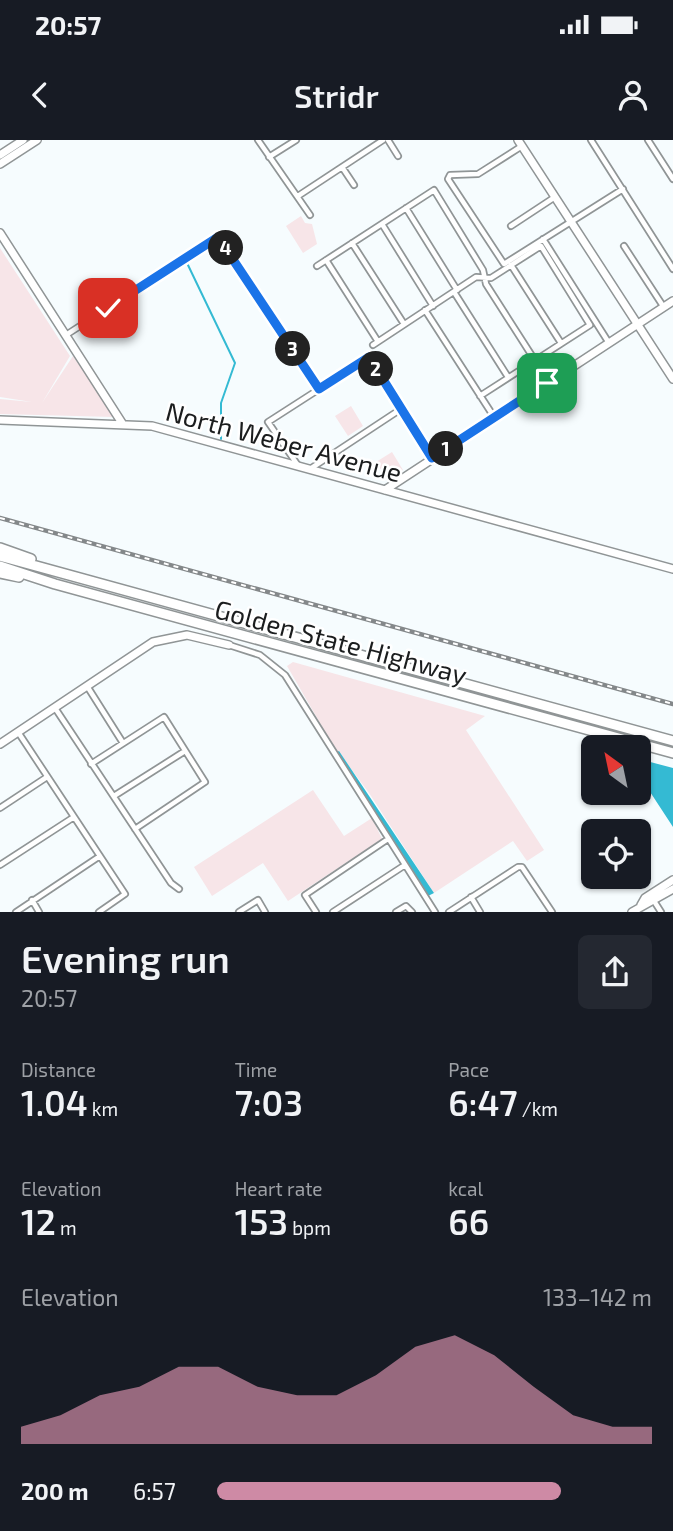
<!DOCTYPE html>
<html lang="en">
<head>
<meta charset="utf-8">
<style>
  body { margin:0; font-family:"Exo 2",sans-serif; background:#242831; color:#f1f3f6; height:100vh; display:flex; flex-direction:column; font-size:26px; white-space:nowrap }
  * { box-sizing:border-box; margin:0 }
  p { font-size:23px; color:#9ea1a6 }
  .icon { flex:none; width:38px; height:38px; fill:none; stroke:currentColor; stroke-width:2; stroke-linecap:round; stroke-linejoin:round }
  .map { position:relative; height:772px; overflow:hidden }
  .panel { display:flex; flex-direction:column; background:#171b24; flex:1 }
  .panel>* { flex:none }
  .needle { width:46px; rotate:327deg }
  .tools { position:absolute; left:581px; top:595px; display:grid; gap:14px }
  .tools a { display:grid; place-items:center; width:70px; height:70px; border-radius:10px; background:#171b24; box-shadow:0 2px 5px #0004; font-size:35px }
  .pin { position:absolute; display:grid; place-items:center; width:60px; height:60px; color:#fff; margin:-30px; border-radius:14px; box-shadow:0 4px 10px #0006 }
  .km { position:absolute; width:35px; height:35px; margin:-18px; border-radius:50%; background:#222; color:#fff; font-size:19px; line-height:35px; text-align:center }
  .round { display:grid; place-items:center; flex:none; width:74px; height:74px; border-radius:10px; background:#242831 }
  .summary { display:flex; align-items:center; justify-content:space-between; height:119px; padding:0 21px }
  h1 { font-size:38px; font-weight:600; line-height:52px }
  .figures { display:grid; grid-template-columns:repeat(3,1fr); gap:10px; height:119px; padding:7px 21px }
  .figures div { display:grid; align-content:center }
  .figures b { font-size:35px; font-weight:600 }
  .figures small { font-size:19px; font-weight:400 }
  .figures p { font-size:19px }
  .chart { height:196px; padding:14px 21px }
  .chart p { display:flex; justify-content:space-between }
  .chart svg { width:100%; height:126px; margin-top:7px; fill:#ce8aa5; opacity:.7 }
  ul { padding:0 21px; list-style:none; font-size:23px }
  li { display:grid; grid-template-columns:112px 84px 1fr; align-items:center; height:52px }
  li i { height:18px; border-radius:9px; background:#ce8aa5 }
  .status { display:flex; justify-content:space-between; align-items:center; height:49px; padding:0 35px; background:#171b24; direction:ltr }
  .status svg { height:19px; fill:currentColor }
  header { display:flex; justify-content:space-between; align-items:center; height:91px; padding:0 21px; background:#171b24; font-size:32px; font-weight:600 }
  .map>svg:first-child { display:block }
  .green { fill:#f7e5e8 }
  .water { fill:#34bad3 }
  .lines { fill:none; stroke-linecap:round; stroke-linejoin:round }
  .stream { stroke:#34bad3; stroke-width:2 }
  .street-casing { stroke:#909596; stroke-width:8 }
  .secondary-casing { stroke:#909596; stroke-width:10 }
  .primary-casing { stroke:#909596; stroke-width:10 }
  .highway-casing { stroke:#909596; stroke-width:12 }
  .street { stroke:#fff; stroke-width:4.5 }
  .secondary { stroke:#fff; stroke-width:7 }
  .primary { stroke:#fff; stroke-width:7 }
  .highway { stroke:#fff; stroke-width:9 }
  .rail-casing { stroke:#84888a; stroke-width:4.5 }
  .rail { stroke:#fff; stroke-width:2; stroke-dasharray:5; stroke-linecap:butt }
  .route-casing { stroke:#fff; stroke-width:14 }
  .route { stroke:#1a73e8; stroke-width:9 }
  .labels { text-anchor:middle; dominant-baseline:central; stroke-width:5; stroke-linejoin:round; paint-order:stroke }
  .street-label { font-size:26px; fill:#1b1d1e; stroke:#fff }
</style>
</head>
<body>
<div class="status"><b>20:57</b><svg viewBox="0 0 49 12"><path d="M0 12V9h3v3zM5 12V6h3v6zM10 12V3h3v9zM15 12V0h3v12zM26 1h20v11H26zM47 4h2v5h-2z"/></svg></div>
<header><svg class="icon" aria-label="back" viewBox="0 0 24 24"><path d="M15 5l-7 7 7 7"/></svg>Stridr<svg class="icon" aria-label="person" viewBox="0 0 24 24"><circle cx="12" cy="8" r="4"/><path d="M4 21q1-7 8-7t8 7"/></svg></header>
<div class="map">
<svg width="673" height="772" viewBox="0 0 673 772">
  <rect width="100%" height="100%" fill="#f6fcfe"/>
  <path class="green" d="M301,76l4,7 7,1 5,20 -14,9 -17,-27z
    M0,108l70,108 -28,47 31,-47 39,55 1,6 -113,-3v-15l32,3 -32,-5z
    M351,266l12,20 -15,10 -13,-20z
    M392,312l11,18 -15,10 -12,-18z
    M293,522l192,54 -19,14 78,120 -17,11 -14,-20 -79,52 -65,-100 -38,-51 -44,-76z
    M313,650l31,46 28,-18 10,21 -94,62 -25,-38 -51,33 -18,-29z"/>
  <path class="water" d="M339,611l95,142 -6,3 -93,-143z
    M639,619l34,9v59l-34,-52z"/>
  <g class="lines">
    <path class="stream" d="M187,123l48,100 -14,40v36"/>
    <g class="street-casing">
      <path id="street" d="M258,0l52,75
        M388,0l10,16
        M591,0l82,129
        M648,0l25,39
        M522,6l-44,28 -28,1 -2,4 56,85 119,-75
        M269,17l27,-17
        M342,27l12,18
        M298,56l85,-56
        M406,68l51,82
        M382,84l51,82
        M511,86l44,-29
        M543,99l66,104
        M352,103l52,81
        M624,106l39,60
        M326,120l51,80
        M511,125l50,78
        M317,126l117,-76 49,80 3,14 48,75
        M454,152l54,85
        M425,170l69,107
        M66,195l152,-98 101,152
        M373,205l103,-68 15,1 50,-32 49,79 -110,71
        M297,324l-29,-42 101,-65 63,101
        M310,329l91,-60
        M229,505l31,10 25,20 150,237
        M87,546l36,57
        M55,568l116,175 8,6
        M18,592l107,162 -26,18
        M91,624l73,-47 41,65 -70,47
        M114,656l71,-45
        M0,668l47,-31
        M0,725l74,-48
        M471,757l9,15
        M32,760l7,12
        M654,761l7,11
        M16,772l84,-56
        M239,772l19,-12 7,12
        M316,772l-11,-17 83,-56
        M333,772l72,-47
        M396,772l10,-6 6,6
        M449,772l69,-45h4l30,45"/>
    </g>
    <g class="secondary-casing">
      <path id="secondary" d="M518,0l155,239
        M0,93l122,190
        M0,280l152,6 521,143
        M385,350l288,-189
        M0,604l153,-102 34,-7 42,10
        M641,765l4,-7 28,-18
        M632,772l41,-23"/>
    </g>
    <g class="primary-casing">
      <path id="primary" d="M0,15l23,-15
        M0,24l37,-24"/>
    </g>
    <g class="highway-casing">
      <path id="highway" d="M0,408l31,11
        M0,416l673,185
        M0,426l55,18 618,169
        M0,433l19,4"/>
    </g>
    <use href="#street" class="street"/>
    <use href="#secondary" class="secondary"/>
    <use href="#primary" class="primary"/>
    <use href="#highway" class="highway"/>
    <g class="rail-casing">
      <path id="rail" d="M0,378l673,186"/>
    </g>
    <use href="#rail" class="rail"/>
  </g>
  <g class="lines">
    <g class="route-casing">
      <path id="route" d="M108,168l110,-71 101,152 50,-32 63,101 115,-75"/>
    </g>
    <use href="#route" class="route"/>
  </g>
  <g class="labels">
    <g class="street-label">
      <text transform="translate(284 301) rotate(15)">North Weber Avenue</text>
      <text transform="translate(341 501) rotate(15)">Golden State Highway</text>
    </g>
  </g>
</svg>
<div class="tools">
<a><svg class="needle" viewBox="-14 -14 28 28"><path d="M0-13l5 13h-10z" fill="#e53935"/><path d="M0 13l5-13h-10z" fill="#9ea1a6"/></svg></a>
<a><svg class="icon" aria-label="locate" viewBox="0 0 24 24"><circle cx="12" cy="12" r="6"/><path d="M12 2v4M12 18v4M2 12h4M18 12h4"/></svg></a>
</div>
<div class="pin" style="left:547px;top:243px;background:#1e9e55"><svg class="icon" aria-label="arrive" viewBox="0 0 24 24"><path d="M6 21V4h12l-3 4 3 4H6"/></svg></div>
<div class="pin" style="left:108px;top:168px;background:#d93025"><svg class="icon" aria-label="check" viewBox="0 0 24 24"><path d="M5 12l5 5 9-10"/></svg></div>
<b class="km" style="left:446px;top:309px">1</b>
<b class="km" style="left:376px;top:229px">2</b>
<b class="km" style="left:293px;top:209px">3</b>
<b class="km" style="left:226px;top:108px">4</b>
</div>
<section class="panel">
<div class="summary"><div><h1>Evening run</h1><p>20:57</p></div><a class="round"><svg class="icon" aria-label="share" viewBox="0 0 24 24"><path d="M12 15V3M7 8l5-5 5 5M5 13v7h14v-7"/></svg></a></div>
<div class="figures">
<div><p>Distance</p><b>1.04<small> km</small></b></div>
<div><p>Time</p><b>7:03</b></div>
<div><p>Pace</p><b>6:47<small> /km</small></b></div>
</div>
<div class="figures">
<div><p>Elevation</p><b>12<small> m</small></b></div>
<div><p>Heart rate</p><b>153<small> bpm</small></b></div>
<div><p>kcal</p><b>66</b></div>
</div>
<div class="chart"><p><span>Elevation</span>133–142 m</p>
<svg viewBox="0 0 160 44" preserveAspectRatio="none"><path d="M0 44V38L10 34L20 27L30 24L40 17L50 17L60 24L70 27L80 27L90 20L100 10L110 6L120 13L130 24L140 34L150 38L160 38V44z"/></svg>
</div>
<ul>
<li><b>200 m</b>6:57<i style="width:79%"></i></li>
</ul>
</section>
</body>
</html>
